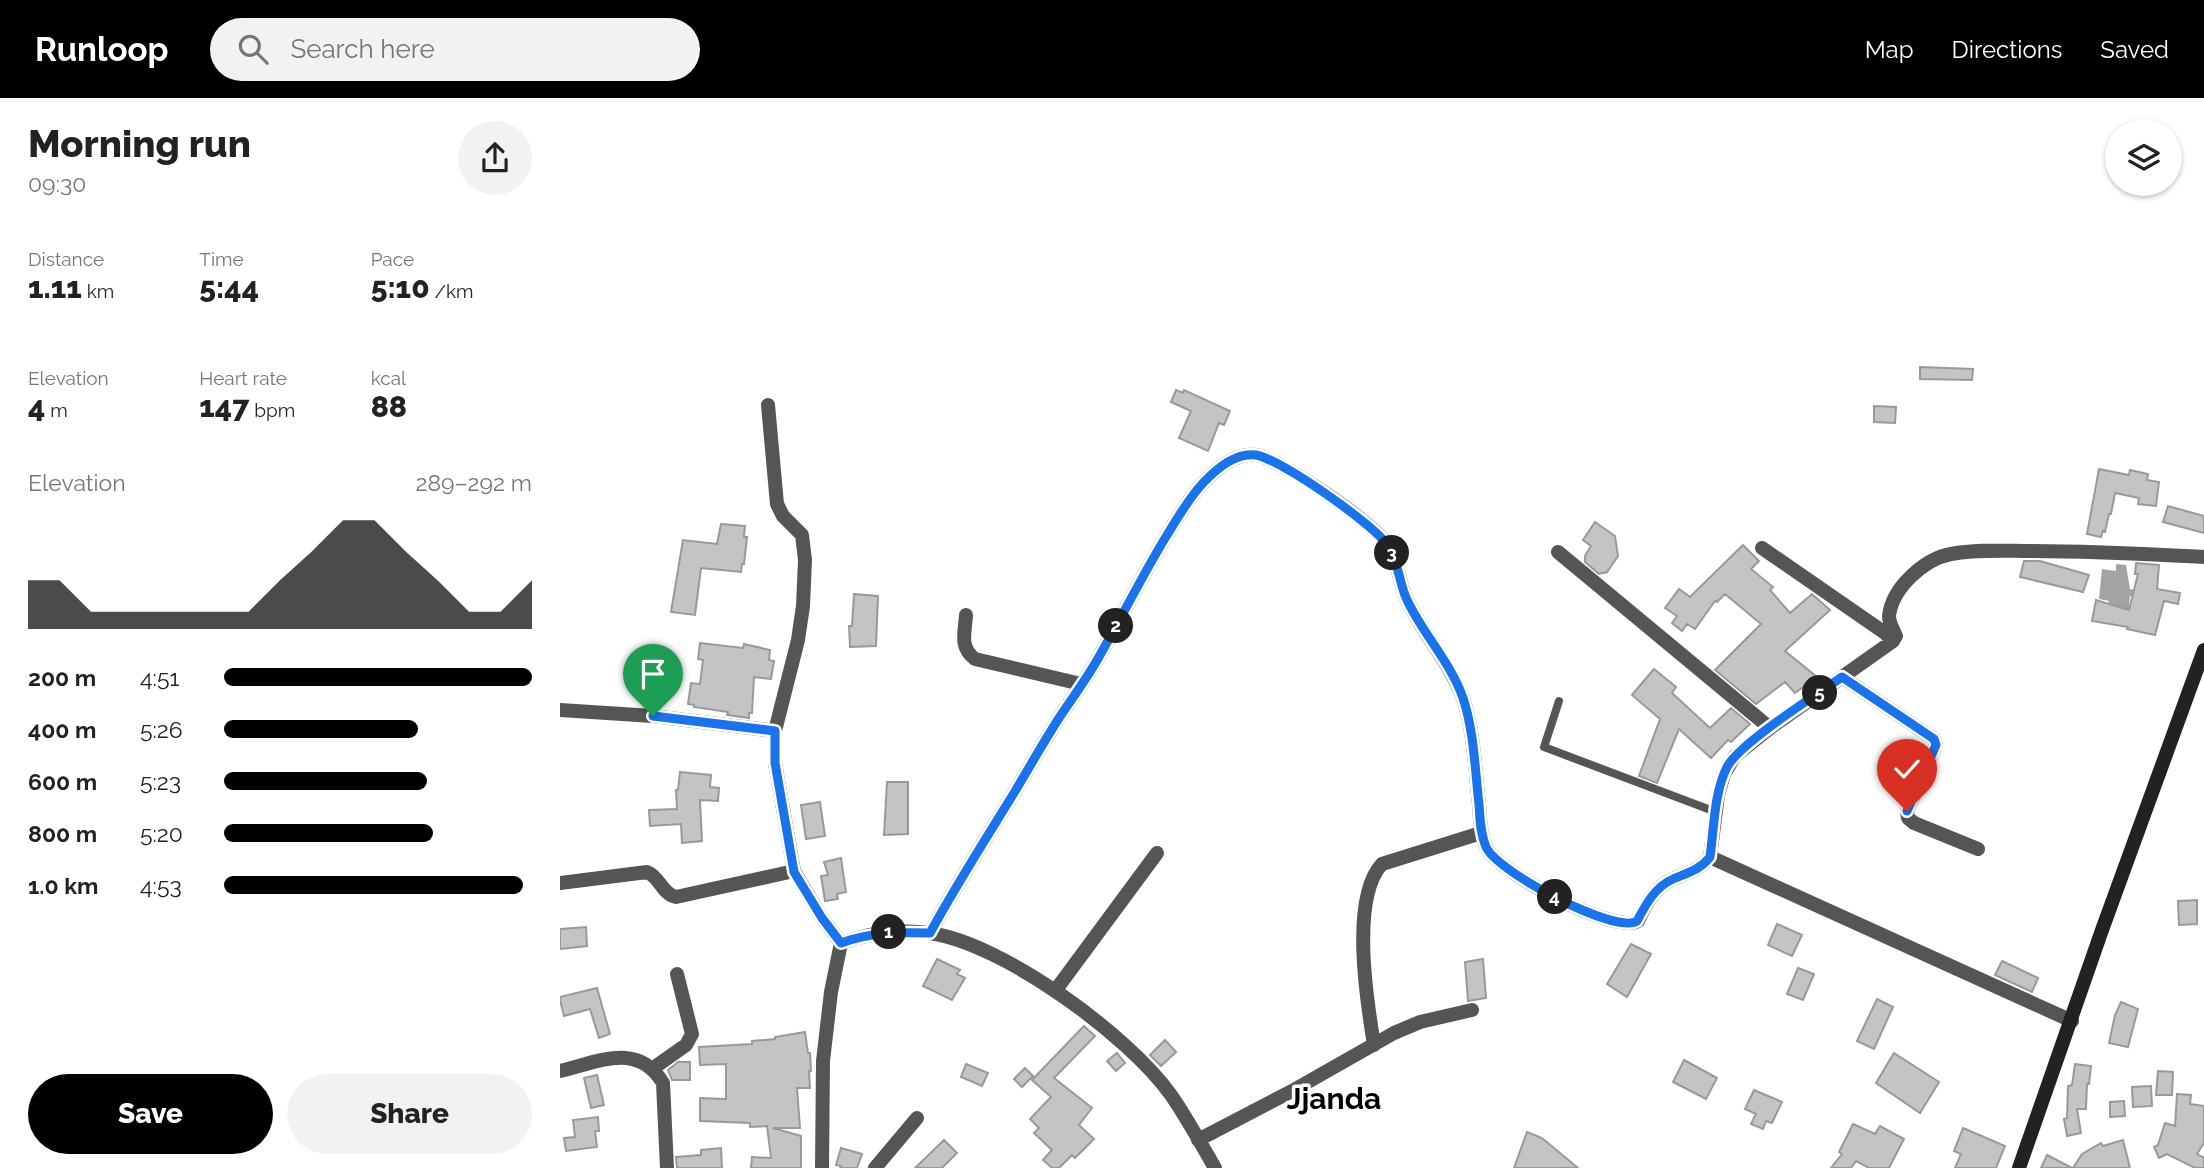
<!DOCTYPE html>
<html lang="en">
<head>
<meta charset="utf-8">
<style>
  body { margin:0; font-family:Raleway,sans-serif; background:#f2f2f2; color:#222; height:100vh; display:flex; flex-direction:column; font-size:26px; white-space:nowrap }
  * { box-sizing:border-box; margin:0 }
  p { font-size:23px; color:#767676 }
  .icon { flex:none; width:38px; height:38px; fill:none; stroke:currentColor; stroke-width:2; stroke-linecap:round; stroke-linejoin:round }
  .map { position:relative; flex:1; overflow:hidden }
  .drawer { display:flex; flex-direction:column; background:#fff; width:560px }
  .drawer>* { flex:none }
  .controls { position:absolute; left:1545px; top:21px; display:grid; gap:14px }
  .controls a { display:grid; place-items:center; width:77px; height:77px; border-radius:50%; background:#fff; box-shadow:0 2px 5px #0004; font-size:35px }
  .pin { position:absolute; display:grid; place-items:center; width:60px; height:60px; color:#fff; margin:-72px -30px; border-radius:50% 50% 50% 0; rotate:-45deg; box-shadow:0 0 7px #0007 }
  .pin .icon { rotate:45deg }
  .km { position:absolute; width:35px; height:35px; margin:-18px; border-radius:50%; background:#222; color:#fff; font-size:19px; line-height:35px; text-align:center }
  .round { display:grid; place-items:center; flex:none; width:74px; height:74px; border-radius:37px; background:#f2f2f2 }
  .head { display:flex; align-items:center; justify-content:space-between; height:119px; padding:0 28px }
  h1 { font-size:38px; font-weight:800; line-height:52px }
  .metrics { display:grid; grid-template-columns:repeat(3,1fr); gap:10px; height:119px; padding:7px 28px }
  .metrics div { display:grid; align-content:center }
  .metrics b { font-size:30px; font-weight:800 }
  .metrics small { font-size:19px; font-weight:400 }
  .metrics p { font-size:19px }
  .chart { height:196px; padding:14px 28px }
  .chart p { display:flex; justify-content:space-between }
  .chart svg { width:100%; height:126px; margin-top:7px; fill:#000; opacity:.7 }
  .cta { display:flex; gap:14px; margin-top:auto; padding:14px 28px }
  .cta a { flex:1; height:80px; border-radius:42px; background:#000; color:#fff; font-size:28px; font-weight:800; line-height:80px; text-align:center }
  .cta a+a { background:#f2f2f2; color:#222 }
  ul { padding:0 28px; list-style:none; font-size:23px }
  li { display:grid; grid-template-columns:112px 84px 1fr; align-items:center; height:52px }
  li i { height:18px; border-radius:9px; background:#000 }
  header { display:flex; align-items:center; gap:42px; box-sizing:border-box; height:98px; padding:0 35px; background:#000; color:#fff }
  header strong { font-size:33px }
  nav { display:flex; gap:38px; margin-inline-start:auto; font-size:24px }
  .search { width:490px; height:63px; background:#f2f2f2; display:flex; align-items:center; gap:18px; box-sizing:border-box; padding:0 24px; border-radius:38px; color:#767676; font-size:26px }
  main { display:flex; flex:1; min-height:0 }
  .map>svg:first-child { display:block }
  .water { fill:#a3a3a3 }
  .building { fill:#c4c4c4; stroke:#999; stroke-width:2 }
  .lines { fill:none; stroke-linecap:round; stroke-linejoin:round }
  .service { stroke:#555; stroke-width:8 }
  .minor { stroke:#555; stroke-width:14 }
  .secondary { stroke:#222; stroke-width:14 }
  .route-casing { stroke:#fff; stroke-width:14 }
  .route { stroke:#1a73e8; stroke-width:9 }
  .labels { text-anchor:middle; dominant-baseline:central; stroke-width:7; stroke-linejoin:round; paint-order:stroke }
  .district-label { font-size:30px; font-weight:bold; fill:#000; stroke:#fff }
</style>
</head>
<body>
<header>
<strong>Runloop</strong>
<div class="search"><svg class="icon" aria-label="search" viewBox="0 0 24 24"><circle cx="10" cy="10" r="6"/><path d="M15 15l6 6"/></svg>Search here</div>
<nav><a>Map</a><a>Directions</a><a>Saved</a></nav>
</header>
<main>
<section class="drawer">
<div class="head"><div><h1>Morning run</h1><p>09:30</p></div><a class="round"><svg class="icon" aria-label="share" viewBox="0 0 24 24"><path d="M12 15V3M7 8l5-5 5 5M5 13v7h14v-7"/></svg></a></div>
<div class="metrics">
<div><p>Distance</p><b>1.11<small> km</small></b></div>
<div><p>Time</p><b>5:44</b></div>
<div><p>Pace</p><b>5:10<small> /km</small></b></div>
</div>
<div class="metrics">
<div><p>Elevation</p><b>4<small> m</small></b></div>
<div><p>Heart rate</p><b>147<small> bpm</small></b></div>
<div><p>kcal</p><b>88</b></div>
</div>
<div class="chart"><p><span>Elevation</span>289–292 m</p>
<svg viewBox="0 0 160 44" preserveAspectRatio="none"><path d="M0 44V27L10 27L20 38L30 38L40 38L50 38L60 38L70 38L80 27L90 17L100 6L110 6L120 17L130 27L140 38L150 38L160 27V44z"/></svg>
</div>
<ul>
<li><b>200 m</b>4:51<i style="width:100%"></i></li>
<li><b>400 m</b>5:26<i style="width:63%"></i></li>
<li><b>600 m</b>5:23<i style="width:66%"></i></li>
<li><b>800 m</b>5:20<i style="width:68%"></i></li>
<li><b>1.0 km</b>4:53<i style="width:97%"></i></li>
</ul>
<div class="cta"><a>Save</a><a>Share</a></div>
</section>
<div class="map">
<svg width="1644" height="1070" viewBox="0 0 1644 1070">
  <rect width="100%" height="100%" fill="#fff"/>
  <path class="water" d="M1556,466l10,1 4,24 6,1 -1,6h-5l-1,8 5,1 -2,6 -24,-6 1,-4 -10,-2 3,-30 14,2z"/>
  <path class="building" d="M1360,269l53,2 -1,11 -52,-1z
    M616,292l7,3 1,-3 46,21 -6,14 -5,-2 -11,28 -29,-13 12,-27 -20,-9z
    M1314,308l22,1 -1,16 -21,-1z
    M1539,371l30,6 1,-5 18,4 -1,6 12,2 -3,24 -18,-2 1,-6 -24,-5 -4,21h-2l-4,18 -2,-1 -2,6 -14,-3z
    M1608,408l36,10v17l-41,-11z
    M1035,424l20,14 3,20 -11,16 -8,2 -14,-12v-6l6,-10 -8,-6z
    M161,426l24,2 -1,11h3l-3,27h-2l-1,8 -40,-4 -6,47 -24,-3 12,-72 34,4z
    M1183,447l16,16 -8,8 22,18 -3,3 20,23 22,-19 18,16 -45,41 32,26 -22,16 -10,-11 -29,22 -41,-34 46,-46 -36,-30 -8,8 -2,-1 -20,28 -8,-5 -5,7 -10,-8 5,-7 -12,-8 14,-19 11,8z
    M1464,463h16l49,14 -6,17 -63,-15z
    M1576,465l23,2 -2,24 23,4 -2,11 -14,-3 -9,34 -28,-6 1,-2 -36,-6 4,-21 33,10 9,-36h-3z
    M294,496l24,2 -2,50 -26,1 -1,-21h3z
    M140,545l43,5 1,-4 26,6 -1,10 5,1 -3,18 -17,-2 -2,36h-3v5l-22,-3 1,-3 -34,-5v-2l-6,-1 3,-21 9,1 3,-24 -5,-1z
    M1094,571l22,18 -4,6 38,35 21,-20 19,16 -19,18 -3,-2 -17,18 -32,-29 -22,54 -18,-7 21,-57 -28,-24z
    M120,674l31,3 -1,12 9,1 -1,13 -18,-1 2,41 -20,2 -1,-19 -31,2 -1,-16 28,-1 -1,-19h2z
    M327,684h21v52l-24,1z
    M260,704l5,34 -19,3 -5,-34z
    M281,760l5,34 -9,2 1,5 -13,2 -4,-25 7,-1 -4,-13z
    M1637,802v24l-18,1 -1,-24z
    M1217,826l25,11 -10,21 -24,-11z
    M26,829l1,19 -27,3v-20z
    M1071,846l20,10 -24,43 -20,-13z
    M377,861l23,11 -3,4 8,4 -13,22 -29,-14z
    M923,861l3,39 -18,3 -3,-39z
    M1442,863l36,17 -6,14 -37,-17z
    M1238,870l16,6 -11,26 -16,-6z
    M37,890l13,46 -11,4 -9,-29 -26,7 -4,-16v-3z
    M1317,901l16,8 -19,42 -17,-8z
    M1561,904l17,7 -10,38 -19,-4 6,-28z
    M524,928l11,10 -41,42 38,30 -13,17 15,14 -19,19 -3,-3 -13,13h-7l-9,-8 9,-10 -18,-17 5,-5 -9,-9 21,-22 -19,-17z
    M245,934l3,21h2l1,18h-2l1,17h-13l3,40h-27l28,8v32h-50l1,-11 19,1 -4,-32 -17,1v-4l-50,-2v-23l26,1v-35l-26,1 -1,-18 53,-3v-3l23,-2v-2z
    M605,942l11,12 -15,14 -11,-11z
    M557,955l8,10 -9,8 -9,-10z
    M1334,955l45,29 -19,31 -44,-30z
    M1124,962l33,18 -11,21 -33,-17z
    M118,964h12v18h-18l-4,-10z
    M406,966l22,9 -6,13 -21,-9z
    M1515,966l16,2 -2,18h-2l-1,25h-9l4,24 -14,3 -3,-17 3,-1 1,-32 4,-1z
    M465,970l8,8 -11,11 -8,-8z
    M1598,973l15,1 -1,23h-16z
    M37,977l7,30 -13,3 -7,-30z
    M1591,988l1,20 -19,1 -1,-20z
    M1194,992l28,12 -10,21 -6,-2 -3,8 -12,-5 5,-10 -11,-5z
    M1617,996l14,1 -1,9 14,2v37l-7,11 7,4v10h-9l-28,-14 -8,4 -5,-11 4,-2 7,-22 10,3z
    M1564,1003l1,15 -15,1v-15z
    M38,1019l1,14h-4l2,16 -31,4 -2,-13 11,-1 -2,-17z
    M1293,1026l22,10 5,-8 24,13 -15,29h-20l-13,-7 -5,7h-20l11,-14 -3,-2z
    M1403,1030l42,18 -9,22h-41l6,-14 -7,-3z
    M967,1034l15,6 36,30h-64z
    M384,1042l13,13 -15,15h-27z
    M1563,1042l7,28h-57l9,-14 19,-11 2,3z
    M161,1050l1,20h-45l-1,-11 25,-2v-5z
    M281,1050l21,6 -5,14h-17l1,-2 -5,-1z
    M1487,1057l25,13h-31z"/>
  <g class="lines">
    <path class="service" d="M999,603l-15,46 172,65"/>
    <path class="minor" d="M208,307l9,99 6,12 19,19 3,25 -2,46 -5,34 -23,91v32l19,108 28,47 19,25
      M1202,450l123,85 8,8
      M998,454l212,176
      M406,517c-1,18 -7,32 9,44l106,25
      M1282,579l92,62 2,6 -29,66 1,7 6,5 64,26
      M0,612l93,6 122,15
      M1150,759l362,164
      M0,785l87,-11c13,5 15,22 29,25l118,-26
      M370,835c26,-48 55,-93 84,-140 15,-25 29,-50 45,-75 14,-21 29,-41 41,-63 23,-40 43,-81 67,-120 11,-18 22,-37 36,-52 13,-14 33,-31 53,-28 26,5 119,69 133,92 10,17 10,36 18,53 16,34 43,63 56,98 11,33 12,72 16,106 1,14 1,29 7,43 11,25 129,88 152,74 8,-17 17,-34 35,-42 14,-6 27,-9 37,-22l8,-62 6,-21 11,-18 35,-28 123,-87 3,-5c-3,-7 -7,-13 -7,-20 3,-28 35,-57 62,-62 26,-5 54,-3 80,-3 58,0 115,3 173,6
      M495,893l102,-138
      M814,947c-7,-43 -24,-147 8,-181l99,-31
      M92,971l34,-24 6,-11 -15,-60
      M0,973c39,-9 78,-30 103,12l4,85
      M638,1042l94,-49 102,-58 26,-11 52,-12
      M262,1070l1,-107 8,-69 10,-49c28,-10 59,-14 89,-10 74,11 198,102 241,162 16,23 30,49 44,73
      M315,1070l42,-50"/>
    <path class="secondary" d="M1459,1070l83,-238 102,-280"/>
  </g>
  <g class="lines">
    <g class="route-casing">
      <path id="route" d="M93,618l122,15v32l19,109 28,46 19,25c30,-11 57,-11 89,-10 26,-48 55,-93 84,-140 15,-25 29,-50 45,-75 14,-21 29,-41 41,-63 23,-40 43,-81 67,-120 11,-18 22,-37 36,-52 13,-14 33,-31 53,-28 26,5 119,70 133,92 10,17 10,36 18,53 16,34 44,63 56,98 11,33 12,72 16,106 1,14 1,29 7,43 11,25 130,88 151,74 9,-17 18,-34 36,-42 14,-6 27,-9 37,-22 4,-29 4,-64 17,-90 13,-24 89,-72 115,-90l92,62 2,6 -29,66"/>
    </g>
    <use href="#route" class="route"/>
  </g>
  <g class="labels">
    <g class="district-label">
      <text x="774" y="1000">Jjanda</text>
    </g>
  </g>
</svg>
<div class="controls">
<a><svg class="icon" aria-label="layers" viewBox="0 0 24 24"><path d="M12 4l9 5-9 5-9-5zM3 14l9 5 9-5"/></svg></a>
</div>
<div class="pin" style="left:93px;top:618px;background:#1e9e55"><svg class="icon" aria-label="arrive" viewBox="0 0 24 24"><path d="M6 21V4h12l-3 4 3 4H6"/></svg></div>
<div class="pin" style="left:1347px;top:713px;background:#d93025"><svg class="icon" aria-label="check" viewBox="0 0 24 24"><path d="M5 12l5 5 9-10"/></svg></div>
<b class="km" style="left:329px;top:834px">1</b>
<b class="km" style="left:556px;top:528px">2</b>
<b class="km" style="left:832px;top:455px">3</b>
<b class="km" style="left:995px;top:799px">4</b>
<b class="km" style="left:1260px;top:595px">5</b>
</div>
</main>
</body>
</html>
